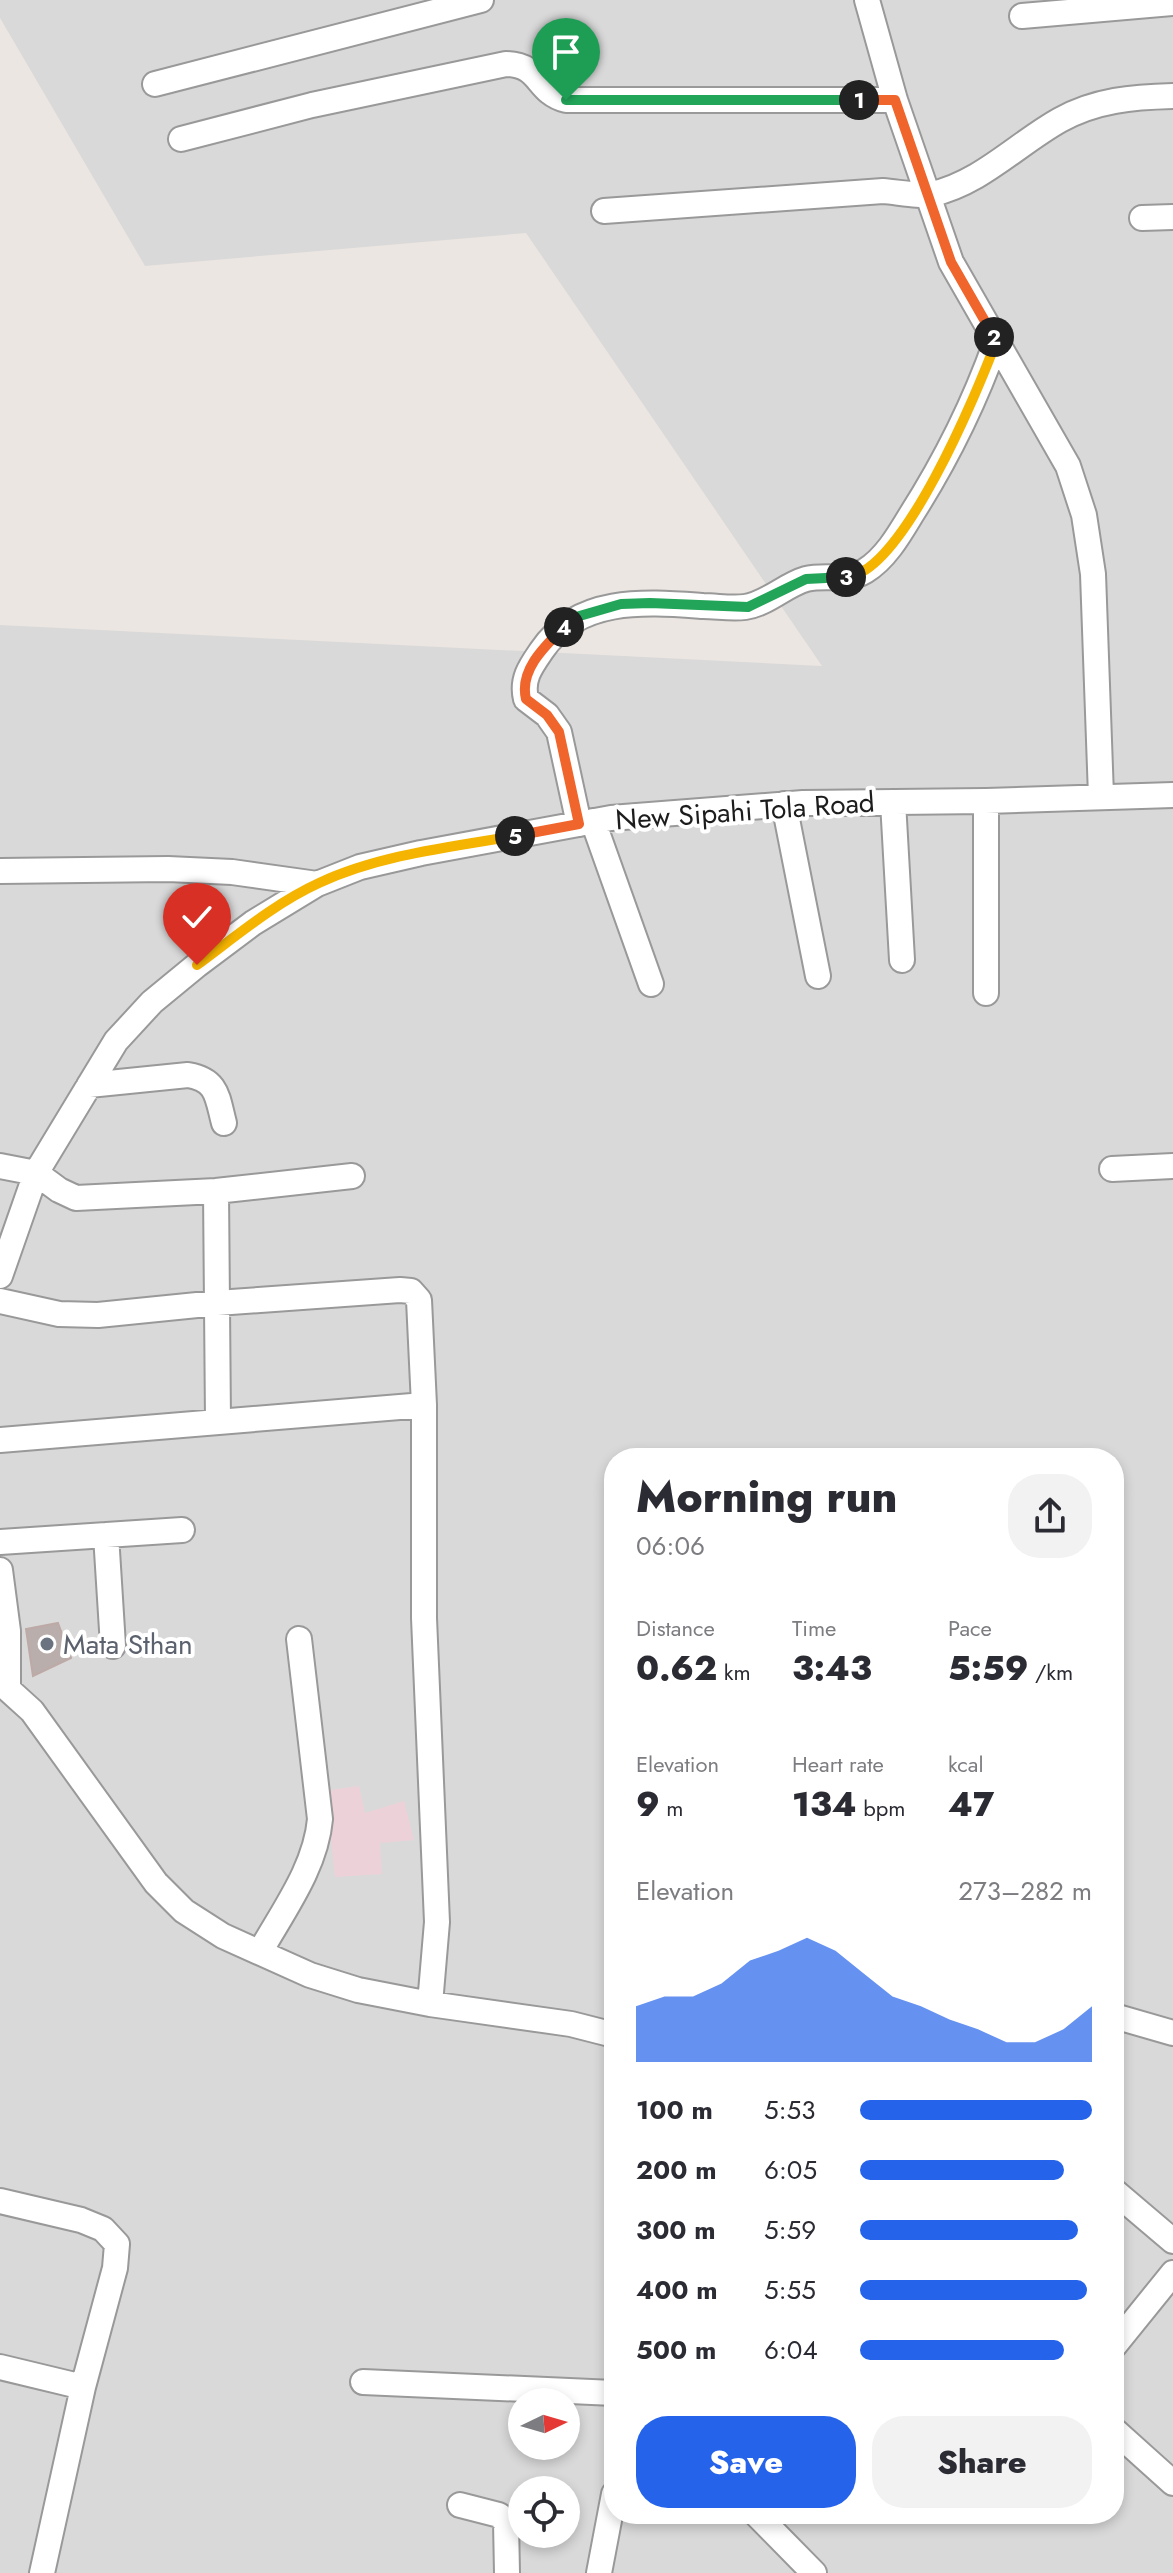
<!DOCTYPE html>
<html lang="en">
<head>
<meta charset="utf-8">
<style>
  body { margin:0; font-family:Jost,sans-serif; background:#f2f2f3; color:#2b2b33; height:100vh; display:flex; flex-direction:column; font-size:30px; white-space:nowrap }
  * { box-sizing:border-box; margin:0 }
  p { font-size:26px; color:#7c7c81 }
  .icon { flex:none; width:44px; height:44px; fill:none; stroke:currentColor; stroke-width:2; stroke-linecap:round; stroke-linejoin:round }
  .map { position:relative; flex:1; overflow:hidden }
  .details { position:absolute; left:604px; top:1448px; width:520px; height:1076px; display:flex; flex-direction:column; background:#fff; border-radius:32px; box-shadow:0 4px 12px #0003 }
  .details>* { flex:none }
  .needle { width:52px; rotate:85deg }
  .buttons { position:absolute; left:508px; top:2388px; display:grid; gap:16px }
  .buttons a { display:grid; place-items:center; width:72px; height:72px; border-radius:50%; background:#fff; box-shadow:0 4px 12px #0003; font-size:40px }
  .pin { position:absolute; display:grid; place-items:center; width:68px; height:68px; color:#fff; margin:-82px -34px; border-radius:50% 50% 50% 0; rotate:-45deg; box-shadow:0 0 8px #0007 }
  .pin .icon { rotate:45deg }
  .km { position:absolute; width:40px; height:40px; margin:-20px; border-radius:50%; background:#222; color:#fff; font-size:22px; line-height:40px; text-align:center }
  .round { display:grid; place-items:center; flex:none; width:84px; height:84px; border-radius:32px; background:#f2f2f3 }
  .head { display:flex; align-items:center; justify-content:space-between; height:136px; padding:0 32px }
  h1 { font-size:44px; font-weight:800; line-height:60px }
  .figures { display:grid; grid-template-columns:repeat(3,1fr); gap:12px; height:136px; padding:8px 32px }
  .figures div { display:grid; align-content:center }
  .figures b { font-size:34px; font-weight:800 }
  .figures small { font-size:22px; font-weight:400 }
  .figures p { font-size:22px }
  .chart { height:224px; padding:16px 32px }
  .chart p { display:flex; justify-content:space-between }
  .chart svg { width:100%; height:144px; margin-top:8px; fill:#2563eb; opacity:.7 }
  .action { display:flex; gap:16px; margin-top:auto; padding:16px 32px }
  .action a { flex:1; height:92px; border-radius:32px; background:#2563eb; color:#fff; font-size:32px; font-weight:800; line-height:92px; text-align:center }
  .action a+a { background:#f2f2f3; color:#2b2b33 }
  ul { padding:0 32px; list-style:none; font-size:26px }
  li { display:grid; grid-template-columns:128px 96px 1fr; align-items:center; height:60px }
  li i { height:20px; border-radius:10px; background:#2563eb }
  .map>svg:first-child { display:block }
  .residential { fill:#dad9d9; fill-rule:evenodd }
  .commercial { fill:#ecd2d8 }
  .building { fill:#b9aeac; stroke:#bdaaa6; stroke-width:2 }
  .lines { fill:none; stroke-linecap:round; stroke-linejoin:round }
  .street-casing { stroke:#999; stroke-width:28 }
  .street { stroke:#fff; stroke-width:24 }
  .split-1-casing { stroke:#fff; stroke-width:16 }
  .split-2-casing { stroke:#fff; stroke-width:16 }
  .split-3-casing { stroke:#fff; stroke-width:16 }
  .split-4-casing { stroke:#fff; stroke-width:16 }
  .split-5-casing { stroke:#fff; stroke-width:16 }
  .split-6-casing { stroke:#fff; stroke-width:16 }
  .split-1 { stroke:#22a559; stroke-width:10 }
  .split-2 { stroke:#f0652b; stroke-width:10 }
  .split-3 { stroke:#f5b400; stroke-width:10 }
  .split-4 { stroke:#22a559; stroke-width:10 }
  .split-5 { stroke:#f0652b; stroke-width:10 }
  .split-6 { stroke:#f5b400; stroke-width:10 }
  .worship-dot { fill:#6b7280; stroke:#fff; stroke-width:3 }
  .labels { text-anchor:middle; dominant-baseline:central; stroke-width:8; stroke-linejoin:round; paint-order:stroke }
  .street-label { font-size:28px; fill:#1c1c1c; stroke:#fff }
  .worship-label { font-size:28px; fill:#5b616d; stroke:#fff; text-anchor:start }
</style>
</head>
<body>
<div class="map">
<svg width="1173" height="2573" viewBox="0 0 1173 2573">
  <rect width="100%" height="100%" fill="#ece6e2"/>
  <path class="residential" d="M0,0h1173v2573h-1173v-1948l822,41 -296,-433 -381,33 -145,-248zM614,1458h500v1056h-500zM522,2402h44v44h-44zM522,2490h44v44h-44z"/>
  <path class="commercial" d="M359,1786l6,27 39,-12 10,39 -34,3 2,31 -47,3 -4,-38 -14,-47z"/>
  <path class="building" d="M58,1623l13,35 -38,18 -7,-47z"/>
  <g class="lines">
    <g class="street-casing">
      <path id="street" d="M867,0l28,100 56,162 117,204 16,49 9,59 8,222
        M1022,16l151,-13
        M155,84l326,-84
        M181,139l131,-34 194,-41c36,1 29,28 60,36h329
        M604,211l279,-20c15,1 37,6 49,3 49,-11 85,-50 128,-74 36,-20 73,-23 113,-24
        M1142,218l31,-1
        M893,802l9,158
        M784,804l34,172
        M593,821l58,163
        M579,824l-20,-92 -12,-17 -21,-16c-5,-20 5,-33 16,-49 37,-54 104,-48 161,-44 14,0 28,3 42,1 22,-3 40,-22 61,-28 19,-5 41,3 59,-8 20,-12 34,-36 46,-56 35,-55 63,-111 85,-173
        M0,871l168,-2 64,3 85,12
        M986,993v-192
        M89,1085l99,-10c30,5 29,22 36,48
        M0,1166l36,7 23,17 17,8 140,-7 136,-15
        M1112,1169l61,-3
        M216,1191l2,230
        M0,1276l36,-103 80,-132 36,-39 45,-37 56,-42 64,-39 43,-17 61,-14 190,-35 192,-15 183,-2 187,-6
        M0,1301l59,13 39,1 119,-12 183,-13 11,1 8,9 5,105v213l13,304 -7,82
        M0,1440l424,-35
        M106,1535l7,111
        M0,1542l182,-12
        M0,1570l8,61v55
        M0,1682l32,29 124,172 28,28 39,25 87,39 48,15 72,14 141,20 43,11
        M260,1952c23,-41 56,-85 60,-133l-21,-180
        M1114,2016l59,17
        M1114,2191l59,50
        M0,2201l81,19 22,9 14,15 -2,24 -32,119 -41,186
        M1114,2346l59,-73
        M0,2367l83,20
        M363,2382l251,11
        M1114,2430l59,53
        M460,2505l39,10 7,7 1,51
        M756,2514l58,59
        M599,2573l15,-79"/>
    </g>
    <use href="#street" class="street"/>
  </g>
  <g class="lines">
    <g class="split-1-casing">
      <path id="split-1" d="M566,100h293"/>
    </g>
    <g class="split-2-casing">
      <path id="split-2" d="M859,100h36l56,162 43,75"/>
    </g>
    <g class="split-3-casing">
      <path id="split-3" d="M846,577c56,-2 132,-187 150,-235l-2,-5"/>
    </g>
    <g class="split-4-casing">
      <path id="split-4" d="M564,627l12,-10 45,-13 29,-1 98,4 58,-28 40,-2"/>
    </g>
    <g class="split-5-casing">
      <path id="split-5" d="M515,836l64,-12 -20,-92 -12,-17 -21,-16c-7,-29 19,-53 38,-72"/>
    </g>
    <g class="split-6-casing">
      <path id="split-6" d="M197,965c38,-28 78,-62 122,-82 60,-28 131,-36 196,-47"/>
    </g>
    <use href="#split-1" class="split-1"/>
    <use href="#split-2" class="split-2"/>
    <use href="#split-3" class="split-3"/>
    <use href="#split-4" class="split-4"/>
    <use href="#split-5" class="split-5"/>
    <use href="#split-6" class="split-6"/>
  </g>
  <circle class="worship-dot" cx="47" cy="1644" r="8"/>
  <g class="labels">
    <g class="street-label">
      <text transform="translate(745 811) rotate(-4)">New Sipahi Tola Road</text>
    </g>
    <g class="worship-label">
      <text x="63" y="1644">Mata Sthan</text>
    </g>
  </g>
</svg>
<div class="buttons">
<a><svg class="needle" viewBox="-14 -14 28 28"><path d="M0-13l5 13h-10z" fill="#e53935"/><path d="M0 13l5-13h-10z" fill="#7c7c81"/></svg></a>
<a><svg class="icon" aria-label="locate" viewBox="0 0 24 24"><circle cx="12" cy="12" r="6"/><path d="M12 2v4M12 18v4M2 12h4M18 12h4"/></svg></a>
</div>
<div class="pin" style="left:566px;top:100px;background:#1e9e55"><svg class="icon" aria-label="arrive" viewBox="0 0 24 24"><path d="M6 21V4h12l-3 4 3 4H6"/></svg></div>
<div class="pin" style="left:197px;top:965px;background:#d93025"><svg class="icon" aria-label="check" viewBox="0 0 24 24"><path d="M5 12l5 5 9-10"/></svg></div>
<b class="km" style="left:859px;top:100px">1</b>
<b class="km" style="left:994px;top:337px">2</b>
<b class="km" style="left:846px;top:577px">3</b>
<b class="km" style="left:564px;top:627px">4</b>
<b class="km" style="left:515px;top:836px">5</b>
<section class="details">
<div class="head"><div><h1>Morning run</h1><p>06:06</p></div><a class="round"><svg class="icon" aria-label="share" viewBox="0 0 24 24"><path d="M12 15V3M7 8l5-5 5 5M5 13v7h14v-7"/></svg></a></div>
<div class="figures">
<div><p>Distance</p><b>0.62<small> km</small></b></div>
<div><p>Time</p><b>3:43</b></div>
<div><p>Pace</p><b>5:59<small> /km</small></b></div>
</div>
<div class="figures">
<div><p>Elevation</p><b>9<small> m</small></b></div>
<div><p>Heart rate</p><b>134<small> bpm</small></b></div>
<div><p>kcal</p><b>47</b></div>
</div>
<div class="chart"><p><span>Elevation</span>273–282 m</p>
<svg viewBox="0 0 160 44" preserveAspectRatio="none"><path d="M0 44V27L10 24L20 24L30 20L40 13L50 10L60 6L70 10L80 17L90 24L100 27L110 31L120 34L130 38L140 38L150 34L160 27V44z"/></svg>
</div>
<ul>
<li><b>100 m</b>5:53<i style="width:100%"></i></li>
<li><b>200 m</b>6:05<i style="width:88%"></i></li>
<li><b>300 m</b>5:59<i style="width:94%"></i></li>
<li><b>400 m</b>5:55<i style="width:98%"></i></li>
<li><b>500 m</b>6:04<i style="width:88%"></i></li>
</ul>
<div class="action"><a>Save</a><a>Share</a></div>
</section>
</div>
</body>
</html>
